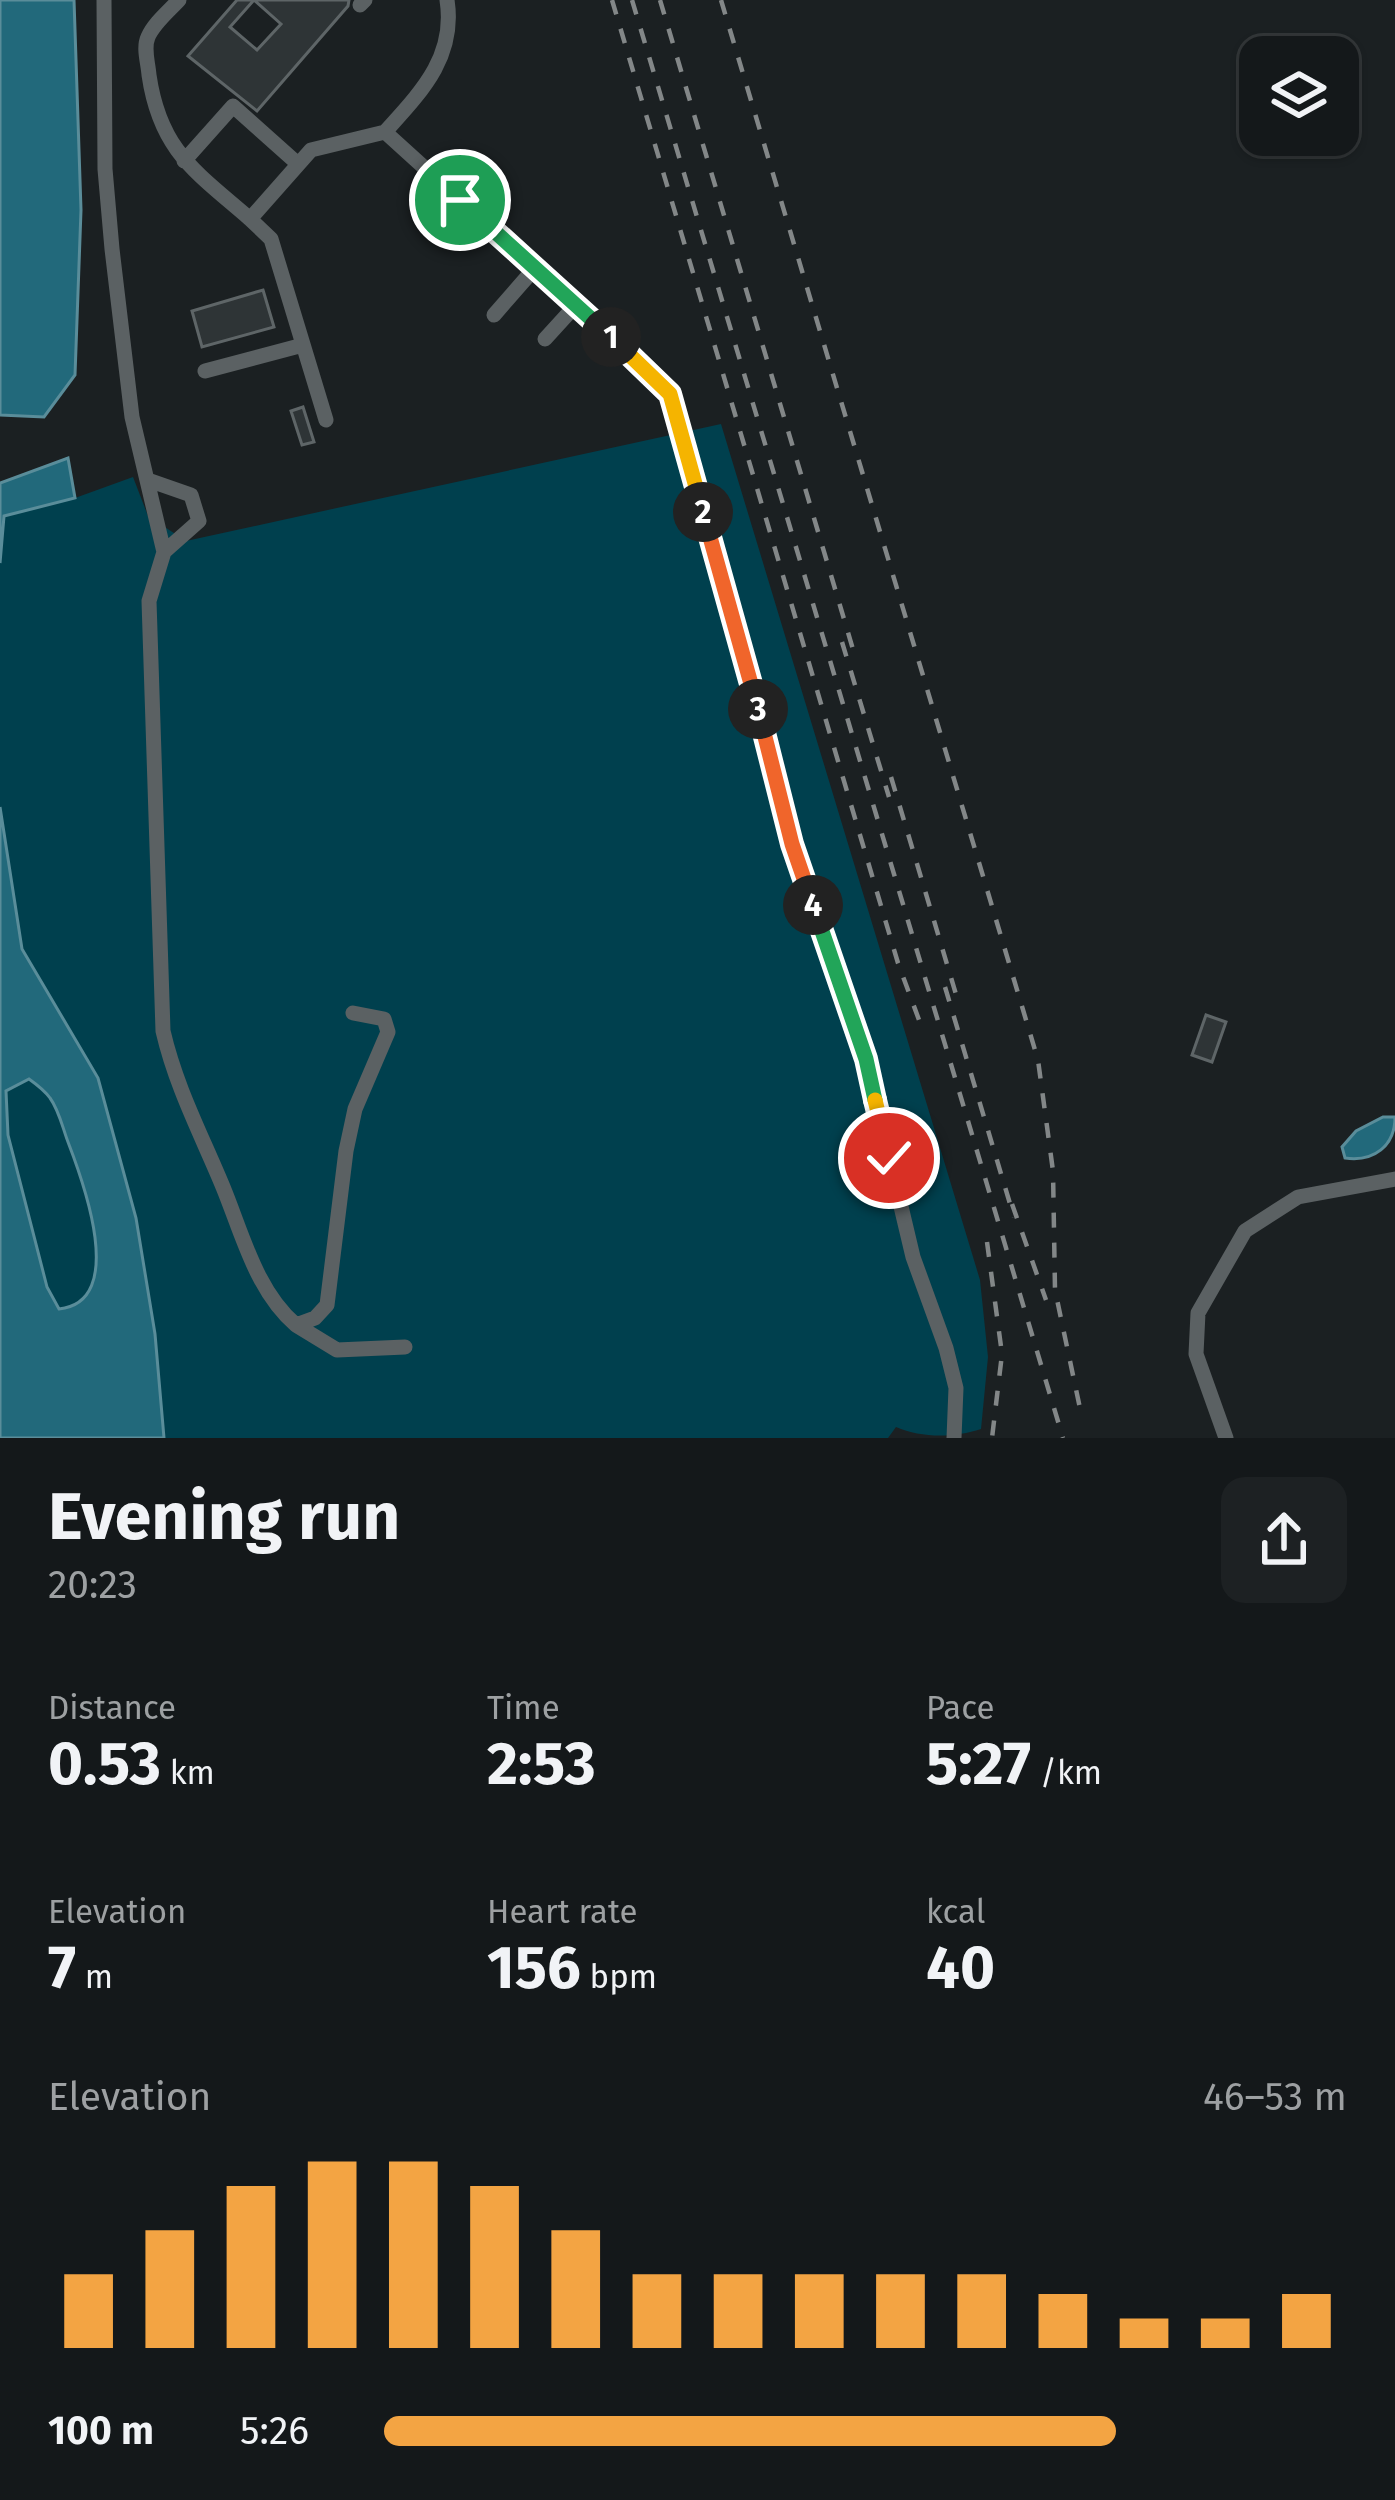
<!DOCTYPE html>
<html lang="en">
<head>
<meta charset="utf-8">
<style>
  body { margin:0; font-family:"Fira Sans",sans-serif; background:#1d2123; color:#f1f3f6; height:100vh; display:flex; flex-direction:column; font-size:45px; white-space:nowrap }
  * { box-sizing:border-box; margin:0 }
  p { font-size:39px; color:#9da0a2 }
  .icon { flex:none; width:66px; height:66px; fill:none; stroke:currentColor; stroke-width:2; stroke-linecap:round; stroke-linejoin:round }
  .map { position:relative; height:1438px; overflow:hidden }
  .details { display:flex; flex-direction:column; background:#14181a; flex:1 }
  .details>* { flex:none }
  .tools { position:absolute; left:1239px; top:36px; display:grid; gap:24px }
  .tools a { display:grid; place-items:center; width:120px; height:120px; border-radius:24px; background:#14181a; box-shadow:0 3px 9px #0004,0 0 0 3px #333739; font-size:60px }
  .pin { position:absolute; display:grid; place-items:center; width:102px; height:102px; color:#fff; margin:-51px; border:6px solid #fff; border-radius:50%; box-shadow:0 3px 12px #0007 }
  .km { position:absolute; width:60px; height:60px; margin:-30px; border-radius:50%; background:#222; color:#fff; font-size:33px; line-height:60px; text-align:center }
  .round { display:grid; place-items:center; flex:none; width:126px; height:126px; border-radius:24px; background:#1d2123 }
  .head { display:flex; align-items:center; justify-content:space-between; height:204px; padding:0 48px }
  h1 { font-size:66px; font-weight:700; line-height:90px }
  .metrics { display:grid; grid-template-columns:repeat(3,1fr); gap:18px; height:204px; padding:12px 48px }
  .metrics div { display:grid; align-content:center }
  .metrics b { font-size:60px; font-weight:700 }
  .metrics small { font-size:33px; font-weight:400 }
  .metrics p { font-size:33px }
  .chart { height:336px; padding:24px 48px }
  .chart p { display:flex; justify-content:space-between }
  .chart svg { width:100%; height:216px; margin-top:12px; stroke:#f3a443; stroke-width:6 }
  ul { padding:0 48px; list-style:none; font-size:39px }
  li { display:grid; grid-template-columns:192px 144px 1fr; align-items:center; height:90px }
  li i { height:30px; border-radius:15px; background:#f3a443 }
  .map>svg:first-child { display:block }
  .green { fill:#00404e }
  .water { fill:#22697b; stroke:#5a8d9a; stroke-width:3; fill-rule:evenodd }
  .building { fill:#2e3436; stroke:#5e6567; stroke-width:3 }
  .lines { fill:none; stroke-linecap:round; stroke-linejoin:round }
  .minor { stroke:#5b6163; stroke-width:15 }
  .rail { stroke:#838788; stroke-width:4.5; stroke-dasharray:15 15; stroke-linecap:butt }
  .split-1-casing { stroke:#fff; stroke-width:24 }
  .split-2-casing { stroke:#fff; stroke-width:24 }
  .split-3-casing { stroke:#fff; stroke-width:24 }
  .split-4-casing { stroke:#fff; stroke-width:24 }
  .split-5-casing { stroke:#fff; stroke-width:24 }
  .split-6-casing { stroke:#fff; stroke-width:24 }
  .split-1 { stroke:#22a559; stroke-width:15 }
  .split-2 { stroke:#f5b400; stroke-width:15 }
  .split-3 { stroke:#f0652b; stroke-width:15 }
  .split-4 { stroke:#f0652b; stroke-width:15 }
  .split-5 { stroke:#22a559; stroke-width:15 }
  .split-6 { stroke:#f5b400; stroke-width:15 }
</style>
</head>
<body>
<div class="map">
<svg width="1395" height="1438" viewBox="0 0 1395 1438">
  <rect width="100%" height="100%" fill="#1b2022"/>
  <path class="green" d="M721,424l259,856 8,77 -7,72c-27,9 -60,9 -85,-2l-8,11h-724l-9,-104 -19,-115 -38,-141 -76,-129 -22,-142v-244l4,-47 71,-18 58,-21 15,39 38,25z
    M29,1078c7,6 16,13 21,20 9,12 13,31 18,44 15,40 60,158 -8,167l-13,-22 -39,-152 -2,-44z"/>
  <path class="water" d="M0,0h74l7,210 -6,165 -31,42 -44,-2z
    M68,458l7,40 -71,18 -4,47v-80z
    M0,807l22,142 76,129 38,140 19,116 9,104h-164zM29,1079c7,5 16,12 21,19 9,12 13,31 18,44 15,39 60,160 -9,167l-12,-22 -39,-152 -2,-44z
    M1383,1117h12c0,29 -21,45 -50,41l-3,-11 14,-16z"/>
  <path class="building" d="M237,0h17l-24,27 27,23 24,-26 -27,-24h95l-1,6 -91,105 -69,-55z
    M263,290l11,37 -72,20 -10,-36z
    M303,407l11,35 -12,3 -11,-34z
    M1206,1015l20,7 -14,40 -20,-7z"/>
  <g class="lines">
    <path class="minor" d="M104,0l1,169 7,80 20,168 32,135 -15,49 14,430c13,56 38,103 60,156 19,46 33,104 73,138l19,-7 12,-13 19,-154 9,-42 33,-77 -4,-13 -31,-6
      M179,0c-10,11 -25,23 -31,37 -5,11 0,25 1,38 11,76 47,97 101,144
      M447,0c9,57 -26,92 -62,132l278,252 7,11 115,412 7,37 74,215 47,198 33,91 10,40 -2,50
      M360,5l5,-5
      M184,161l49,-55 65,58
      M494,315l41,-47
      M545,339l31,-34
      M205,371l98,-26
      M326,420l-55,-181 -21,-20 61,-69 74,-18
      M148,480l43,15 8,26 -35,31
      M296,1325l41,25 68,-3
      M1226,1438l-30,-84 2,-41 47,-82 53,-34 97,-18"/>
    <path class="rail" d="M612,0l286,963 24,65
      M632,0l431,1438
      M660,0l195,656
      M721,0l317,1060 15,111 2,119 26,123
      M842,642l47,155
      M891,777l67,224
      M945,987l69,230
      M1012,1204l34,96
      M987,1242l15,112 -10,84"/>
  </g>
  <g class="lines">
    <g class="split-1-casing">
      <path id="split-1" d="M460,200l151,137"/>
    </g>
    <g class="split-2-casing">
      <path id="split-2" d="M611,337l59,57 33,118"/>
    </g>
    <g class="split-3-casing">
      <path id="split-3" d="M703,512l55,197"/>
    </g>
    <g class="split-4-casing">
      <path id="split-4" d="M758,709l34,135 21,61"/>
    </g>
    <g class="split-5-casing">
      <path id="split-5" d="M813,905l53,154 9,41"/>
    </g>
    <g class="split-6-casing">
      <path id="split-6" d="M875,1100l14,58"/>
    </g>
    <use href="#split-1" class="split-1"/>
    <use href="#split-2" class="split-2"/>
    <use href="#split-3" class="split-3"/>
    <use href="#split-4" class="split-4"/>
    <use href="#split-5" class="split-5"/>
    <use href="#split-6" class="split-6"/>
  </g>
</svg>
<div class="tools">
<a><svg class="icon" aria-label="layers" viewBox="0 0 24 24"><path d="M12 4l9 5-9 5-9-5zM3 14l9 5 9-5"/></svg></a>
</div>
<div class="pin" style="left:460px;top:200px;background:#1e9e55"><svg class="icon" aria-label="arrive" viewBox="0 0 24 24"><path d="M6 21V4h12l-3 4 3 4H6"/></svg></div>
<div class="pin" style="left:889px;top:1158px;background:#d93025"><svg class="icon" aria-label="check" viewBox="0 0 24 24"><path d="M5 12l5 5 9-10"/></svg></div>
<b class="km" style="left:611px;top:337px">1</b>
<b class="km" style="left:703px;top:512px">2</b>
<b class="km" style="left:758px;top:709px">3</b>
<b class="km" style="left:813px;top:905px">4</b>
</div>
<section class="details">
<div class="head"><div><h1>Evening run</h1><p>20:23</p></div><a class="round"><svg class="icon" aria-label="share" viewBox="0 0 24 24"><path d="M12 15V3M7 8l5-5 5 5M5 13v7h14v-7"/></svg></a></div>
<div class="metrics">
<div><p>Distance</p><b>0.53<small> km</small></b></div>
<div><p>Time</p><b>2:53</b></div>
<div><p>Pace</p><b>5:27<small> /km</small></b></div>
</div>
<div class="metrics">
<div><p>Elevation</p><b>7<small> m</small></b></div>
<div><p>Heart rate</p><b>156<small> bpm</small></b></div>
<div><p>kcal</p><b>40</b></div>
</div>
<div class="chart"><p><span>Elevation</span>46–53 m</p>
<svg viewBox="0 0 160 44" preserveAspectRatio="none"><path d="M5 44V29M15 44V20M25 44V11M35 44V6M45 44V6M55 44V11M65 44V20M75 44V29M85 44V29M95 44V29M105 44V29M115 44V29M125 44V33M135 44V38M145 44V38M155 44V33"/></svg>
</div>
<ul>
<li><b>100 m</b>5:26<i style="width:76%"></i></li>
</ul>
</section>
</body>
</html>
